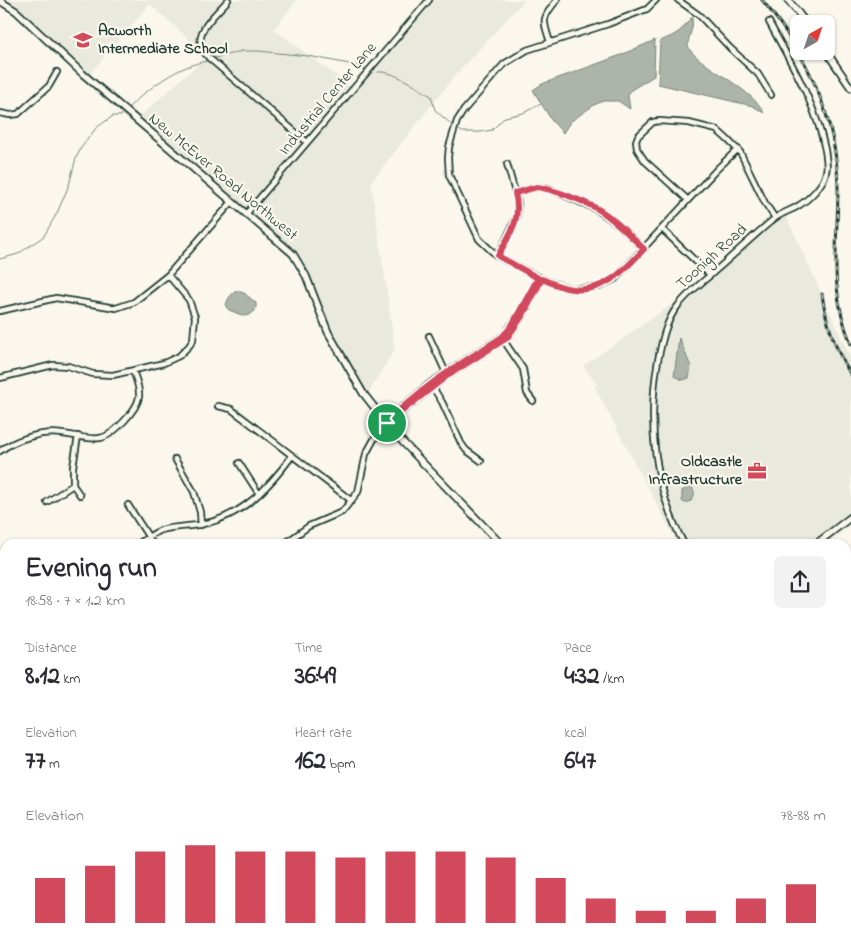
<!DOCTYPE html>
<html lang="en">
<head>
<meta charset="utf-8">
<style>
  body { margin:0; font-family:"Indie Flower",sans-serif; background:#f2f2f3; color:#2b2b33; height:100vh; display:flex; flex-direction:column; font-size:19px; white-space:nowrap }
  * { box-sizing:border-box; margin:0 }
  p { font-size:16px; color:#7c7c81 }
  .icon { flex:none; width:28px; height:28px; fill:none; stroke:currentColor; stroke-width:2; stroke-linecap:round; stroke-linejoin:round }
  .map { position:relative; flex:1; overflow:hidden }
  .drawer { position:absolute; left:0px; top:539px; width:851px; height:406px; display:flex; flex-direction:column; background:#fff; border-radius:15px 15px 0 0; box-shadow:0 1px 4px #0004 }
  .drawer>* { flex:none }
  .needle { width:32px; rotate:40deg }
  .buttons { position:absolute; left:790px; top:15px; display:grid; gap:10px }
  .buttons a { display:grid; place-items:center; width:45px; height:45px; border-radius:8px; background:#fff; box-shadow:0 1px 4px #0004; font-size:25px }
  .pin { position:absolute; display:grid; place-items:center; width:42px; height:42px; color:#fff; margin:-21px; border:2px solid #fff; border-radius:50%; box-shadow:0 1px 5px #0007 }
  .round { display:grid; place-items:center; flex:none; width:52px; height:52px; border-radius:8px; background:#f2f2f3 }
  .headline { display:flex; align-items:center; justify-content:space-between; height:85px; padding:0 25px }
  h1 { font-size:28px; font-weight:800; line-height:38px }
  .figures { display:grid; grid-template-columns:repeat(3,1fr); gap:8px; height:85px; padding:5px 25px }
  .figures div { display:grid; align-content:center }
  .figures b { font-size:25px; font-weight:800 }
  .figures small { font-size:14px; font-weight:400 }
  .figures p { font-size:14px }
  .chart { height:140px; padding:10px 25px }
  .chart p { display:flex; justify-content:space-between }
  .chart svg { width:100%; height:90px; margin-top:5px; stroke:#d1495b; stroke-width:6 }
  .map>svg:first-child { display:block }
  .built { fill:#eae9de }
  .green { fill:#dbdcd1; stroke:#7d8c82 }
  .water { fill:#adb4aa; stroke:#74847b }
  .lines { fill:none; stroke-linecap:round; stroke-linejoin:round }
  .stream { stroke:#74847b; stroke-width:1 }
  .minor-casing { stroke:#1f3d34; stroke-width:8 }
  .tertiary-casing { stroke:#1f3d34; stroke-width:9 }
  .minor { stroke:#fbf7ec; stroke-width:4.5 }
  .tertiary { stroke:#fbf7ec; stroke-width:5.5 }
  .rail-casing { stroke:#1f3d34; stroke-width:3 }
  .rail { stroke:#fbf7ec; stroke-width:1; stroke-dasharray:4; stroke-linecap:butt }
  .route-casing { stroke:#fff; stroke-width:10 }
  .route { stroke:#d1495b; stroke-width:6 }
  .labels { text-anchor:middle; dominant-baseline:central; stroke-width:4.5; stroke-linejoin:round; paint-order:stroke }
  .poi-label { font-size:16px; font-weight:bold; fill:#1f3d34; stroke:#fbf7ec; text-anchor:start }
  .street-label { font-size:16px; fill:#1f3d34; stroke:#fbf7ec }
</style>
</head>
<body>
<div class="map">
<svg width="851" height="944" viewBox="0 0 851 944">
  <rect width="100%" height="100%" fill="#fbf7ec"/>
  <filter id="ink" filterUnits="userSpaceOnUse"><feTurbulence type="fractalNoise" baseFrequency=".02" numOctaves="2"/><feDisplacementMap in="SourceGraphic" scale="10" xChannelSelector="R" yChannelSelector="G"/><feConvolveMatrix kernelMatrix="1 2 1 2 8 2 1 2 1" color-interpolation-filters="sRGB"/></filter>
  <g filter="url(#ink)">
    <path class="built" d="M3,0h294l-23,29 77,58 80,-87h94l-69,74 -85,108 24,167 -32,53 -26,-50 -38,-87 -15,-21 -147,-125 70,-63 -57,-52 -62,72z
      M784,211l67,148v165l-25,20h-148l-85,-160 6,3 -16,-21 104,-72z"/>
    <path class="green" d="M0,658l5,3v113l-5,-6z
      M637,940h71l5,3 -1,1h-77z"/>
    <path class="water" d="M691,18h1c2,12 -4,18 -4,27 1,16 66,43 76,68l-11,-7 -9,-2 -86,-20 2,-43 12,-5 8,-5z
      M655,40l-1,36 -23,14 -3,6 2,13 -12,-8h-15l-9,4 -24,17 -7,11 -11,-12 -19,-31 9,-6 79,-29z
      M237,291l7,2 12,10c1,8 -4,12 -12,13l-15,-6 -3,-3c0,-6 5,-14 11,-16z
      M679,338l12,29 -2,11 -6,2 -9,-4z
      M690,485c5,6 6,9 1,16l-7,2 -2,-2v-10z"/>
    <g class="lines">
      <path class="stream" d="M215,58l27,-7h16l50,5 57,11
        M378,72c15,-2 40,16 53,24l4,14 17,15
        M128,108c21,-20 49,-42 79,-47
        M459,130l3,2h19l11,-2 13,-13 18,-4 18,-9
        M0,259l18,-5 26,-18 13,-23 12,-28 7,-27 5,-10 15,-20 17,-12h8l1,-2
        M0,599l5,7
        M0,831l5,-8
        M740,944l2,-4"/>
      <g class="minor-casing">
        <path id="minor" d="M228,0c-15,18 -41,35 -19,58l98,84
          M656,0l-9,9 -39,15 -81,26 -23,14 -40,46 -7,11 -8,26 -1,11 1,17 30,64 18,17 45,23 29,10 28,-2 16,-8 102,-110 21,-20
          M678,0l21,15 31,33 28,26 13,21
          M550,42c-7,-22 -9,-23 7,-42
          M0,113l10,2 8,-1 31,-28 8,-14
          M515,193l22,-6 13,2 46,20 24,17 24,23
          M688,200l-43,-39 -8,-12 -1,-8 2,-5 15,-14 6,-1 30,2 28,7 11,10 12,12 25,51 10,15
          M246,214l183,-214
          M662,229l48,46
          M498,256l19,-40 1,-13 -11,-39
          M0,311l56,-13 60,10 18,-6 34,-27 63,-72
          M429,336l18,39
          M502,338l21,31 4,24 6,8
          M0,378l53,-13 15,1 25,8 20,1 51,-12 15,-7 10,-10 4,-6 2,-23 -6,-17 -21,-25
          M432,386l10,16 19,41 5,7 15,11
          M218,406l13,3 121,92
          M398,415l49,-39 60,-38 16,-23 19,-36
          M78,436l-5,31v18l7,10
          M0,451c16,-12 42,-20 62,-17 12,1 26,6 38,4 13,-2 37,-28 39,-41 1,-9 -3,-18 -6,-26
          M175,459l19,33 6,20 1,13
          M239,463l20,31
          M47,502l26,-17
          M128,505l25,39
          M138,544c8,-5 15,-11 23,-14 13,-4 29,-3 42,-6 40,-8 66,-37 89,-68
          M284,544l25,-18 33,-14 16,-20 8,-38 12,-22 25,-26 27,-23 74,-48 16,-22 19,-36
          M684,544c-30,-56 -37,-122 -26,-184 4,-18 7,-37 19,-53 10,-14 25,-24 38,-36 20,-17 39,-36 59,-52 7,-6 16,-8 24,-13 10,-6 26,-21 28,-34 2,-7 0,-15 -1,-22 -9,-46 -34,-87 -56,-128
          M846,569l5,-4
          M846,636l5,-4
          M846,692h5
          M846,818h5
          M2,897l3,5
          M9,940v4
          M68,940l2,4
          M141,940l3,4
          M320,940l6,4
          M370,940l4,4
          M336,944l3,-4"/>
      </g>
      <g class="tertiary-casing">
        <path id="tertiary" d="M788,0l19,24
          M0,1l16,10 67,63 210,180 13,22 22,56 35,61 33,42 105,109
          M826,51l25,37
          M816,544l35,-27"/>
      </g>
      <use href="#minor" class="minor"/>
      <use href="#tertiary" class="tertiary"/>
      <g class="rail-casing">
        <path id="rail" d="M762,0c44,53 75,117 76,187 0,58 -10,100 13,157
          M822,294c4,30 13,55 29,81"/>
      </g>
      <use href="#rail" class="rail"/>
    </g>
  </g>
  <g class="lines" filter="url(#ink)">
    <g class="route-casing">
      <path id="route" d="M537,187c18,3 42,12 59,21 18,10 33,27 48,41 -20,22 -40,44 -72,40 -10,-1 -20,-6 -30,-10l-19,36 -16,23 -60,38 -60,47c33,-36 74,-59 115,-86l9,-10 27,-49 -40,-22c12,-23 24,-36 17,-63z"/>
    </g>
    <use href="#route" class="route"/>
  </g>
  <defs>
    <g id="school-bare" transform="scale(1.5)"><path d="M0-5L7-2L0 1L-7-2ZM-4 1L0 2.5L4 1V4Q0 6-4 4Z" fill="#d1495b" stroke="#fbf7ec" stroke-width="2.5" paint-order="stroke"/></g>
    <g id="office-bare" transform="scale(1.5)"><path d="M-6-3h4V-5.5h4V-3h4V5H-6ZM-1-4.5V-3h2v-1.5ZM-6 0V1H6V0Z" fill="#d1495b" stroke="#fbf7ec" stroke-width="2.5" paint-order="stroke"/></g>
  </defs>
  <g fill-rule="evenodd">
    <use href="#school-bare" x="83" y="40"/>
    <use href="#office-bare" x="757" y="471"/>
  </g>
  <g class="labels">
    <g class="poi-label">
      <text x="98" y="31">Acworth<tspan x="98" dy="18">Intermediate School</tspan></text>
      <text x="742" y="462" text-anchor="end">Oldcastle<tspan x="742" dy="18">Infrastructure</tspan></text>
    </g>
    <g class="street-label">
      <text transform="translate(328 99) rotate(-50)">Industrial Center Lane</text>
      <text transform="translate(223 177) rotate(40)">New McEver Road Northwest</text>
      <text transform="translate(712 257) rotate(-42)">Toonigh Road</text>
    </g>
  </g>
</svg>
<div class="buttons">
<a><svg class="needle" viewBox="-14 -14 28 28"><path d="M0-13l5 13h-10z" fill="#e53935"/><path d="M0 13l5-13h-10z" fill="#7c7c81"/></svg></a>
</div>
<div class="pin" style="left:387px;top:423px;background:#1e9e55"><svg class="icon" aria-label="arrive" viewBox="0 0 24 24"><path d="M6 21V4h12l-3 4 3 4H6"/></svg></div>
<section class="drawer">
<div class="headline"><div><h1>Evening run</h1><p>18:58 · 7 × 1.2 km</p></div><a class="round"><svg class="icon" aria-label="share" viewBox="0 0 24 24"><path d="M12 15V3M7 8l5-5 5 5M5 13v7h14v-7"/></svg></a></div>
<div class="figures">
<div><p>Distance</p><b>8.12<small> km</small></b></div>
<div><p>Time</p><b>36:49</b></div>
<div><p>Pace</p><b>4:32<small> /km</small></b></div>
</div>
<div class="figures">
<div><p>Elevation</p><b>77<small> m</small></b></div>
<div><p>Heart rate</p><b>162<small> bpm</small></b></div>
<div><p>kcal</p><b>647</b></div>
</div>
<div class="chart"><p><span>Elevation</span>78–88 m</p>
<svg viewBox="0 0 160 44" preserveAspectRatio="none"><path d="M5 44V22M15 44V16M25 44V9M35 44V6M45 44V9M55 44V9M65 44V12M75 44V9M85 44V9M95 44V12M105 44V22M115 44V32M125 44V38M135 44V38M145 44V32M155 44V25"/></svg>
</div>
</section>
</div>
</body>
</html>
